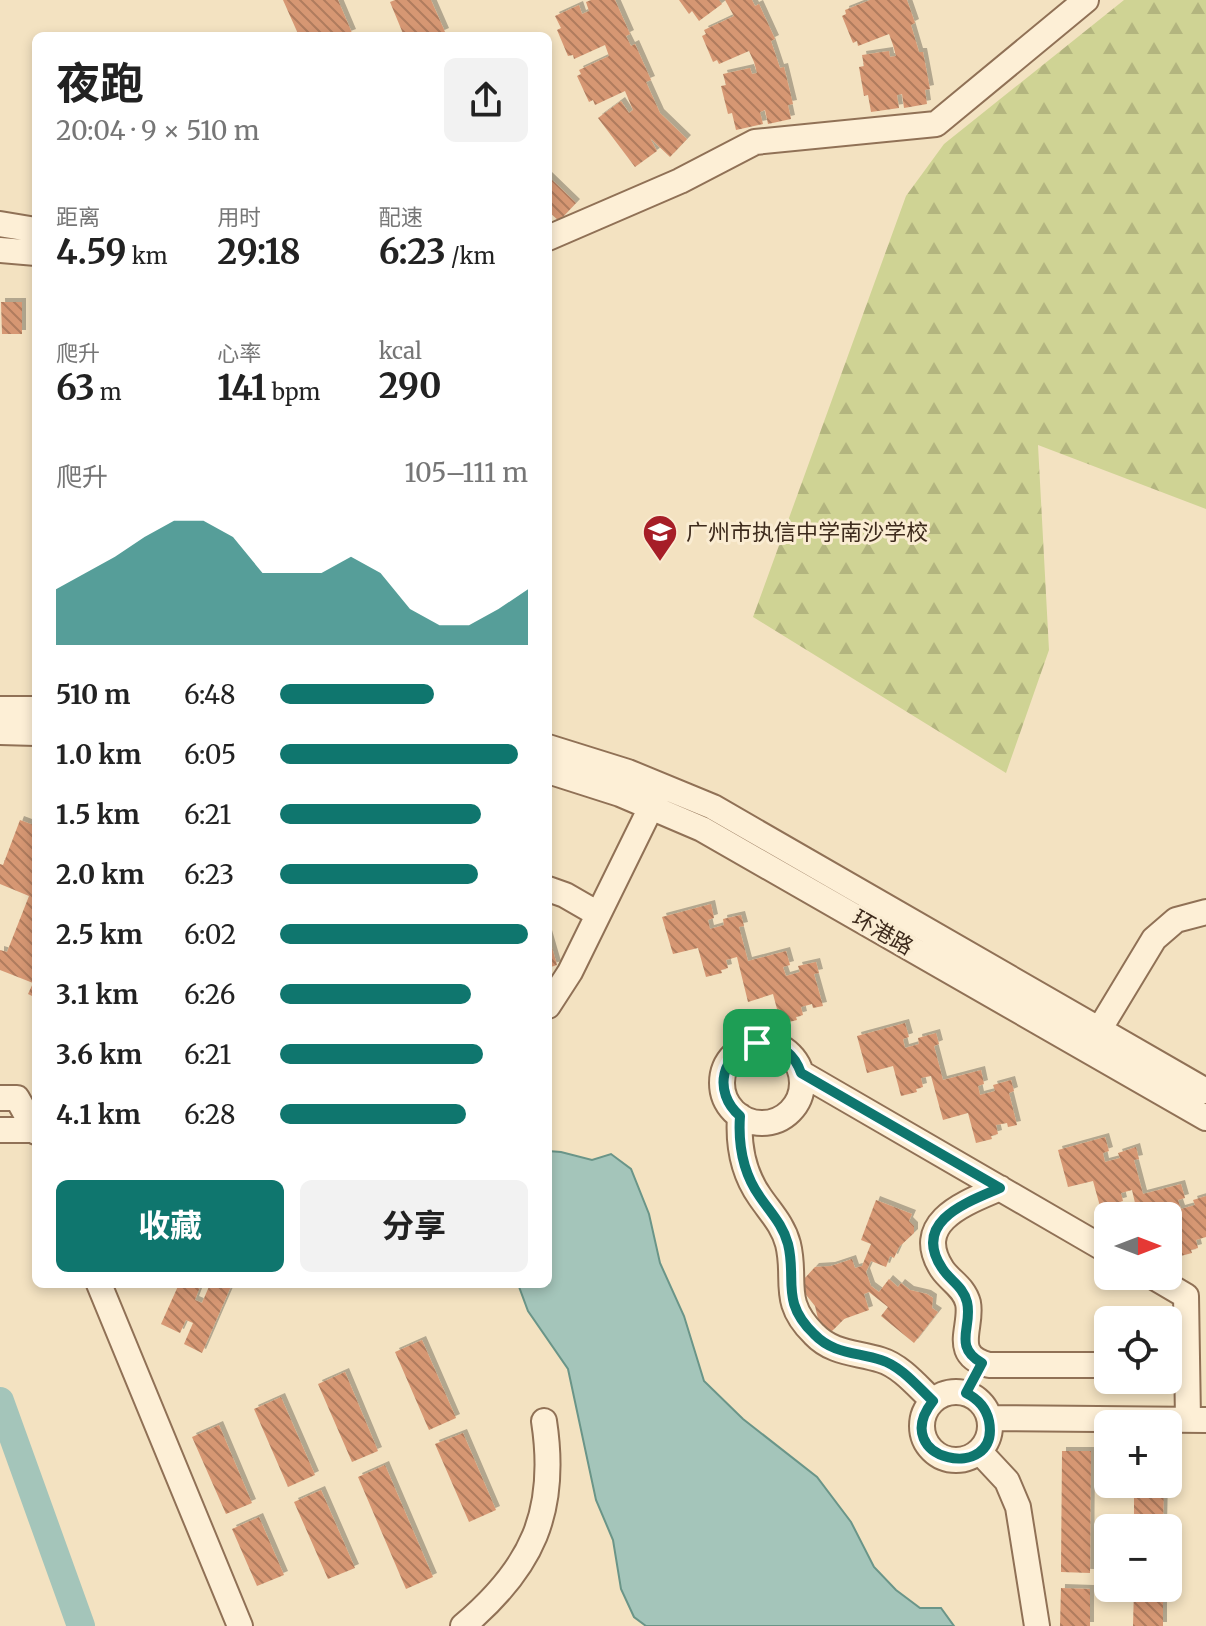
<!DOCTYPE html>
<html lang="zh">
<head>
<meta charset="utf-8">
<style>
  body { margin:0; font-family:Merriweather,"Noto Sans SC",serif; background:#f2f2f2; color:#222; height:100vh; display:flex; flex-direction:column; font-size:30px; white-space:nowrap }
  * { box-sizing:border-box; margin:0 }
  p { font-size:26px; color:#767676 }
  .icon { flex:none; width:44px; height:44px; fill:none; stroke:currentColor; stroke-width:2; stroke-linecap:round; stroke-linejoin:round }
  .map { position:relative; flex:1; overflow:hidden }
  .drawer { position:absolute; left:32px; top:32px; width:520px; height:1256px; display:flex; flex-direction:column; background:#fff; border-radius:12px; box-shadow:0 4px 12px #0003 }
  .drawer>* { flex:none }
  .needle { width:52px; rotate:90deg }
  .fabs { position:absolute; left:1094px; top:1202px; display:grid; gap:16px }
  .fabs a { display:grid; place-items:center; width:88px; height:88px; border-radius:12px; background:#fff; box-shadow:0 4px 12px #0003; font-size:40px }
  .pin { position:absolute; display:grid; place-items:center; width:68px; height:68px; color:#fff; margin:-34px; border-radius:16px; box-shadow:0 4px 12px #0006 }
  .round { display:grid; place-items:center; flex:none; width:84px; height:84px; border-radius:12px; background:#f2f2f2 }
  .head { display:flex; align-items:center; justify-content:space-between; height:136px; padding:0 24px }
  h1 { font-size:44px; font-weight:700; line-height:60px }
  .stats { display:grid; grid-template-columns:repeat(3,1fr); gap:12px; height:136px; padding:8px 24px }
  .stats div { display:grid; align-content:center }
  .stats b { font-size:34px; font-weight:700 }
  .stats small { font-size:22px; font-weight:400 }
  .stats p { font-size:22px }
  .chart { height:224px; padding:16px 24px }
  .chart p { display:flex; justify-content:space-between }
  .chart svg { width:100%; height:144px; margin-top:8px; fill:#0f766e; opacity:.7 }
  .cta { display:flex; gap:16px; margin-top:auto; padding:16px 24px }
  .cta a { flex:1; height:92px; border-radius:12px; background:#0f766e; color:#fff; font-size:32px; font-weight:700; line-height:92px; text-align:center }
  .cta a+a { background:#f2f2f2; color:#222 }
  ul { padding:0 24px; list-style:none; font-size:26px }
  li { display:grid; grid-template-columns:128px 96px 1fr; align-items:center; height:60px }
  li i { height:20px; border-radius:10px; background:#0f766e }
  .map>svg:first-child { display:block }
  .forest { fill:url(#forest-firs) }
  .water { fill:#a4c5ba; stroke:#6a9588; stroke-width:2 }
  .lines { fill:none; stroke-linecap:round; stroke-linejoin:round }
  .river { stroke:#a4c5ba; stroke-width:28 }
  .building { fill:url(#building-back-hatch); filter:url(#shadow) }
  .minor-casing { stroke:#907156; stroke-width:28 }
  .minor { stroke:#fdefd6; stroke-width:24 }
  .route-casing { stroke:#fff; stroke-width:16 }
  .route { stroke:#0f766e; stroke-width:10 }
  .labels { text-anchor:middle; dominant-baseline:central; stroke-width:6; stroke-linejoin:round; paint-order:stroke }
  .poi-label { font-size:22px; fill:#3d2a1c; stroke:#faecd2; text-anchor:start }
  .street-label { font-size:22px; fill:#3d2a1c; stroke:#faecd2 }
</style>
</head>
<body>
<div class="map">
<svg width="1206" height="1626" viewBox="0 0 1206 1626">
  <defs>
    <pattern id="forest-firs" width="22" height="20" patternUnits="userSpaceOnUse" patternTransform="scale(2)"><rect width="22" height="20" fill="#cfd394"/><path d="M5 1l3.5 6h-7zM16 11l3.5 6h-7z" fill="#b3b57f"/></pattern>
    <pattern id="building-back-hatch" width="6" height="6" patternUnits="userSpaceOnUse" patternTransform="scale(2)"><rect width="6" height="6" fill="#d69773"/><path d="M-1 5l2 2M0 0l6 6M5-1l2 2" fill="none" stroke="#af7b5e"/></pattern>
    <filter id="shadow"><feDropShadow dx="4" dy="-4" stdDeviation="0" flood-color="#0004"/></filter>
  </defs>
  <rect width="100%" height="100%" fill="#f3e2c1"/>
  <path class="forest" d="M1124,0h82v509l-168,-64 11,205 -43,123 -253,-156 153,-421 38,-52z"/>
  <path class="water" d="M548,1151l13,1 31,8 19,-6 20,15 18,45 11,49 24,53 20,65 39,38 74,58 34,45 23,45 22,23 24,18h21l13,18h-308l-12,-9 -13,-28 -8,-49 -17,-40 -28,-131 -40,-58 -10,-27h30z"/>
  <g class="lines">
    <path class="river" d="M0,1401l81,225"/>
  </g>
  <path class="building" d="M283,0h55l14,33 -8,3h-45z
    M395,0h36l14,32 -9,4h-32l-14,-34z
    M591,0h24l15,34 -4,2 5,10 4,-2 16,36 -5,2 14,31 27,26 -17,18 -20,-19 7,13 -22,16 -37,-49 23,-17 8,12 4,-3 -8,-19 -30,14 -2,-5 -4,2 -12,-26 4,-2 -2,-4 30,-14 -4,-11 -31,14 -1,-4 -5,1 -11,-26 4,-2 -6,-12 24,-11 3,9 7,-3 -3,-9z
    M679,0h40l3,4 -23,17 -7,-10 -3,3z
    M725,0h27l3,6 4,-2 16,35 -4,2 9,27 4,-1 9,37 -5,1 3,14 -23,5 -3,-14 -5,2 3,12 -27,6 -4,-17 -4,1 -7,-28 5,-1 -3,-11 27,-6 2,6 5,-1 -3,-11 -5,-11 -30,13 -2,-4 -4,2 -11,-26 4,-2 -2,-4 30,-14z
    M870,0h37l8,23 -4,2 8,27h4l7,37 -5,1 2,14 -23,4 -2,-14 -5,1 2,13 -28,4 -3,-17 -4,1 -5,-29 5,-1 -2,-11 27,-4 1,6 6,-1 -3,-11 -4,-11 -31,12 -1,-5 -4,2 -11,-27 4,-2 -1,-4z
    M548,176l28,27 -17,18 -11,-10z
    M1,302h21v32h-20z
    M20,820l16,6 -3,13 3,1v158l-8,-4 5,-11 -33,-13v-20l7,2 22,-56 -29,-12v-20l3,1z
    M711,904l3,14 -6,2 2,9 14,-4 -1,-6 18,-4 3,11 -5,1 9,34 38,-10 4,14 -7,2 3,9 14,-4 -2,-6 18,-4 3,11 -5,1 9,32 -10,2 -1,-4 -11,3 2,8 -7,2 1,3 -16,4 -8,-30 -25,8 -11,-45 -11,3 2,8 -7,2 1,3 -16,4 -8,-29 -25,6 -11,-37z
    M548,934l9,31 -9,3z
    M905,1023l4,14 -6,2 2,9 14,-4 -1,-6 18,-5 3,11 -5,2 9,34 38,-10 3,14 -6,2 2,9 15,-4 -2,-6 18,-5 3,11 -5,2 8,32 -9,2 -1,-4 -11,2 2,9 -7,2 1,3 -16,4 -8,-30 -25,7 -12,-44 -10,2 2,9 -7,2 1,3 -16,4 -8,-30 -26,7 -10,-37z
    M1105,1137l4,14 -6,2 2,9 15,-4 -2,-5 18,-6 3,12 -5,1 9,34 38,-10 4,14 -7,2 3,9 14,-4 -2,-5 13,-4v41l-10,3 2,8 -7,2 1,3 -15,4 -9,-29v-12h-30l-6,-26 -11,3 2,8 -7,2 1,3 -16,4 -8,-29 -25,6 -10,-37z
    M876,1200l36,14 -3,7 5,5v7l-15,14 -5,11 -4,-2 -4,11 -15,-6 -5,11 5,14 8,6 10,-13 9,8 3,-4 9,7 17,4 6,4 -1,10 6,4 -24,31 -33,-27 7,-9 -19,-15 -5,2 5,16 -25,9 -14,14 -11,-10 -4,-17 -12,-15 1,-12 11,-12 16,-1 21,-7 3,9 7,-2 9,-22 -10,-4z
    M179,1284l21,3 -5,13 7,3 8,-19h22l-30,69 -18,-9 9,-21 -7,-3 -6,13 -19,-9z
    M422,1340l34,78 -27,12 -34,-78z
    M345,1372l33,79 -26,11 -34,-78z
    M281,1397l34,78 -27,12 -34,-78z
    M219,1425l33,78 -26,11 -34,-77z
    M463,1433l33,77 -27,12 -34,-78z
    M1062,1451h29l-1,122 -29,-1z
    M385,1465l48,112 -27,12 -48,-112z
    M1134,1484h30l-1,44h-29z
    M321,1490l34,78 -27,11 -34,-77z
    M259,1517l25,58 -27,11 -25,-57z
    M1061,1588l29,1v37h-30z
    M1134,1588h29v38h-30z"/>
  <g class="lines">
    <g class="minor-casing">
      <path id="minor" d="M0,224l36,6
        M548,238l132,-57 75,-39 181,-18 150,-124
        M0,250l36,3
        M0,709h36
        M0,732l36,1
        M548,747l80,25 85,35 493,284
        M548,771l72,23 82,35 504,289
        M548,889l17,6 33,19
        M548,1006l22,-34 87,-177
        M1099,1030l55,-91 22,-19 30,-8
        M722 1083a40 40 0 1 1 80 0a40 40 0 1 1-80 0Z
        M801,1073l307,178
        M0,1098h17l19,34
        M740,1116c-2,29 3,57 20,81 11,16 23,28 28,47 9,36 -8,57 26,90 19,20 42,18 67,26 20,6 37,27 52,41
        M0,1130h35
        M1000,1188c-32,14 -89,33 -58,81 8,12 22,18 26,34 5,24 -18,52 21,62h119
        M1152,1276l34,20 2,123
        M99,1284l141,342
        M922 1426a34 34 0 1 1 68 0a34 34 0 1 1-68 0Z
        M989,1418l217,2
        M979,1451l28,30 11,26 19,119
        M463,1626c69,-58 95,-114 81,-205"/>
    </g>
    <use href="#minor" class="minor"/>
  </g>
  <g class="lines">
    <g class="route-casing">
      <path id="route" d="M757,1043c22,0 37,9 44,30l199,115c-32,14 -89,33 -58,80 8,13 21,18 25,34 6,25 -15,44 15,61l-16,30c12,6 20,14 23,28 12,63 -103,40 -56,-20 -15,-14 -32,-35 -52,-41 -25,-8 -48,-6 -67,-26 -34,-33 -17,-54 -26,-90 -5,-19 -17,-31 -28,-47 -17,-24 -22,-52 -20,-81 -28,-24 -19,-64 17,-73z"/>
    </g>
    <use href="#route" class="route"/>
  </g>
  <defs>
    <g id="school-pin" transform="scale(1.8)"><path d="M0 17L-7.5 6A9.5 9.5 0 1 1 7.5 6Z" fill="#a61e27" stroke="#faecd2"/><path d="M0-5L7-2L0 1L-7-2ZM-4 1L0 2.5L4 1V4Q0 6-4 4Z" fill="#fff"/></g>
  </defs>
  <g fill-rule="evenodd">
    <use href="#school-pin" x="660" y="532"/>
  </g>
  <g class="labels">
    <g class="poi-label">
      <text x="686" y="532">广州市执信中学南沙学校</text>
    </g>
    <g class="street-label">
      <text transform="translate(883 932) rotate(30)">环港路</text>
    </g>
  </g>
</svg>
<div class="fabs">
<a><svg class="needle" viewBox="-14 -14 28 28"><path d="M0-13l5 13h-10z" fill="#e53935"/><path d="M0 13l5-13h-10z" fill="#767676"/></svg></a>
<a><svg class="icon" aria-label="locate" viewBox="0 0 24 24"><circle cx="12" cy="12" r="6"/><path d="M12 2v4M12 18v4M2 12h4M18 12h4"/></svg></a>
<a>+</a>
<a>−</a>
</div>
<div class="pin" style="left:757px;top:1043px;background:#1e9e55"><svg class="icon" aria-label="arrive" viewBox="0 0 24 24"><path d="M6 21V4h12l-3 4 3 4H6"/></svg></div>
<section class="drawer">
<div class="head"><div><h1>夜跑</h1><p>20:04 · 9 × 510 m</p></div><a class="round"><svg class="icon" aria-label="share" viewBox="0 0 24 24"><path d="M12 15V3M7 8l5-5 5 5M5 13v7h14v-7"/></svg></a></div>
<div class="stats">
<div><p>距离</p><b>4.59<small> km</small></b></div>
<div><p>用时</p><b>29:18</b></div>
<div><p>配速</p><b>6:23<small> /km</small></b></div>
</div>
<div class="stats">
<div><p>爬升</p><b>63<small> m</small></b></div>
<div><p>心率</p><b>141<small> bpm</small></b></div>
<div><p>kcal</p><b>290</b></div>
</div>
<div class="chart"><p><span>爬升</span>105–111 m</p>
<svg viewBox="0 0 160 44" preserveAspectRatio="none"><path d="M0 44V27L10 22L20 17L30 11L40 6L50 6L60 11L70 22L80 22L90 22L100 17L110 22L120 33L130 38L140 38L150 33L160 27V44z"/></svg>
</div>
<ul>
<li><b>510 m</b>6:48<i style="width:62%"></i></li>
<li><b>1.0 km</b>6:05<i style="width:96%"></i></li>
<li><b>1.5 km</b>6:21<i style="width:81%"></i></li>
<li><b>2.0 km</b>6:23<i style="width:80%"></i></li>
<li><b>2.5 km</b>6:02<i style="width:100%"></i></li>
<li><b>3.1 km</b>6:26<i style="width:77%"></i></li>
<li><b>3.6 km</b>6:21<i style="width:82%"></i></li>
<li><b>4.1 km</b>6:28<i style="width:75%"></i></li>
</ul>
<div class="cta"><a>收藏</a><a>分享</a></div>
</section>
</div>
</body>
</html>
